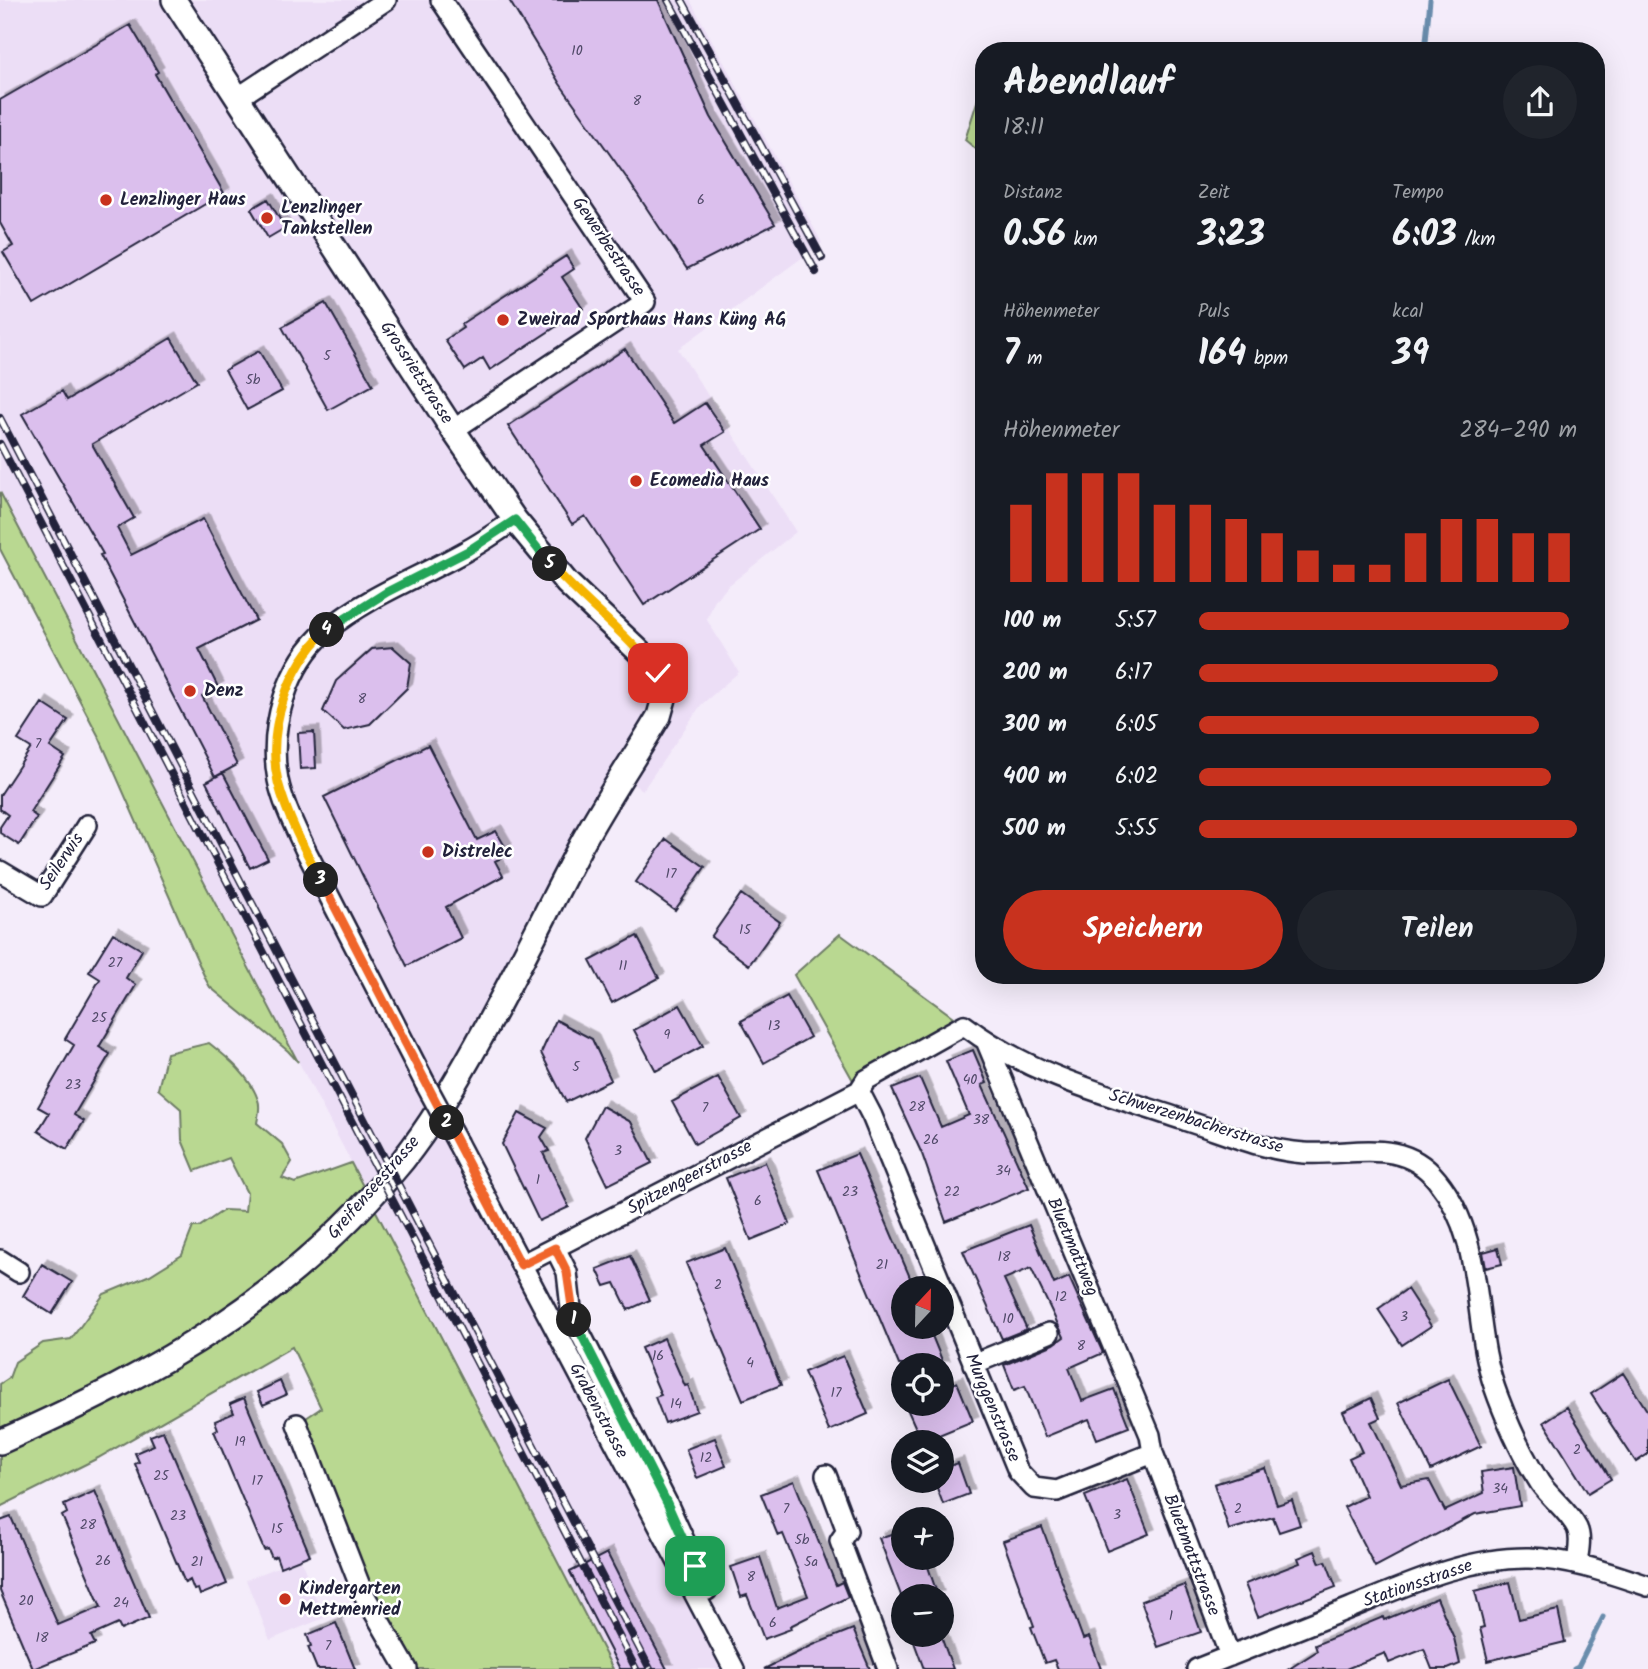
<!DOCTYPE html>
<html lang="de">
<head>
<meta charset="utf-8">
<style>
  body { margin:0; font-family:Kalam,sans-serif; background:#20242c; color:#f1f3f6; height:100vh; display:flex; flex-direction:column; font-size:26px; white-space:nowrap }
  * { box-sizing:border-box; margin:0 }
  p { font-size:23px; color:#9ea1a6 }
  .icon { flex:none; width:38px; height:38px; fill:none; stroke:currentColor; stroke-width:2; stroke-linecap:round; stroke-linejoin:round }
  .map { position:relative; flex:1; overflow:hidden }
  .panel { position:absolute; left:975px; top:42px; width:630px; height:942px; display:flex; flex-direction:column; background:#171b24; border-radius:28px; box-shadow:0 7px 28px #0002 }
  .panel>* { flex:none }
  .needle { width:46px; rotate:22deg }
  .controls { position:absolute; left:891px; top:1276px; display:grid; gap:14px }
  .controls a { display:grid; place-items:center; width:63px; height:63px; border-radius:50%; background:#171b24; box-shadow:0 7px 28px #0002; font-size:35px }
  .pin { position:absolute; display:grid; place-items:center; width:60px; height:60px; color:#fff; margin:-30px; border-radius:14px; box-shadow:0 4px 10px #0006 }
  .km { position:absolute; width:35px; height:35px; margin:-18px; border-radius:50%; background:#222; color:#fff; font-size:19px; line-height:35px; text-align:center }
  .round { display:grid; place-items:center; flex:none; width:74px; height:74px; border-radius:37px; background:#20242c }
  .head { display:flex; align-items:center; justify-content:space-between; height:119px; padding:0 28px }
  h1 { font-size:38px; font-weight:600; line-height:52px }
  .figures { display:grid; grid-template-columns:repeat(3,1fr); gap:10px; height:119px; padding:7px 28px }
  .figures div { display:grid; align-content:center }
  .figures b { font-size:35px; font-weight:600 }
  .figures small { font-size:19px; font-weight:400 }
  .figures p { font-size:19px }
  .chart { height:196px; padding:14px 28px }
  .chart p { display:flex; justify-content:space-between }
  .chart svg { width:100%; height:126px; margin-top:7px; stroke:#c8321e; stroke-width:6 }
  .primary-button { display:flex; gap:14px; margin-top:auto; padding:14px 28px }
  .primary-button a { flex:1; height:80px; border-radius:42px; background:#c8321e; color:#fff; font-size:28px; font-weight:600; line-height:80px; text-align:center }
  .primary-button a+a { background:#20242c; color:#f1f3f6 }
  ul { padding:0 28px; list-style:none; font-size:23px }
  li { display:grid; grid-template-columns:112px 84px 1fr; align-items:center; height:52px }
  li i { height:18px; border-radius:9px; background:#c8321e }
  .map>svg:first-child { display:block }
  .built { fill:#ecdef6 }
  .green { fill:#b9d891; stroke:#6e7d66; stroke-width:2 }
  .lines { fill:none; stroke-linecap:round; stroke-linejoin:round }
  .stream { stroke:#698cac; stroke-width:5 }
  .building { fill:#dbbfed; stroke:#22223b; stroke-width:2; filter:url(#shadow) }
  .minor-casing { stroke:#22223b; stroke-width:24 }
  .tertiary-casing { stroke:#22223b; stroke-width:28 }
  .minor { stroke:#fff; stroke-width:19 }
  .tertiary { stroke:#fff; stroke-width:23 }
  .rail-casing { stroke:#22223b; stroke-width:8 }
  .rail { stroke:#fff; stroke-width:5; stroke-dasharray:16; stroke-linecap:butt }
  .minor-bridge-casing { stroke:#22223b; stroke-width:24; stroke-linecap:butt }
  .minor-bridge { stroke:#fff; stroke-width:19 }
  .split-1-casing { stroke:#fff; stroke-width:14 }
  .split-2-casing { stroke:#fff; stroke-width:14 }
  .split-3-casing { stroke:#fff; stroke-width:14 }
  .split-4-casing { stroke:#fff; stroke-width:14 }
  .split-5-casing { stroke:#fff; stroke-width:14 }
  .split-6-casing { stroke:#fff; stroke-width:14 }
  .split-1 { stroke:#22a559; stroke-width:9 }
  .split-2 { stroke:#f0652b; stroke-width:9 }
  .split-3 { stroke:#f0652b; stroke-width:9 }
  .split-4 { stroke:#f5b400; stroke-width:9 }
  .split-5 { stroke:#22a559; stroke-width:9 }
  .split-6 { stroke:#f5b400; stroke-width:9 }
  .poi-dot { fill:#c8321e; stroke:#fff; stroke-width:2.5 }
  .labels { text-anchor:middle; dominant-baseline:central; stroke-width:5; stroke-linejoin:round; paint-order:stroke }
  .number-label { font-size:14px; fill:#504968 }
  .poi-label { font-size:18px; font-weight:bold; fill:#22223b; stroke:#fff; text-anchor:start }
  .street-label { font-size:18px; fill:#22223b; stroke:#fff }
</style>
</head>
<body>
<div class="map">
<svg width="1648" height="1669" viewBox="0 0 1648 1669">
  <defs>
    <filter id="shadow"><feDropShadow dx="5.5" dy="-5.5" stdDeviation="0" flood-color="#0004"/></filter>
  </defs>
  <rect width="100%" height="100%" fill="#f4ecfa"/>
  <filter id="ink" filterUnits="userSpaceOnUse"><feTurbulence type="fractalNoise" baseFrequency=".0143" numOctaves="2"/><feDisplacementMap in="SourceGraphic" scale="14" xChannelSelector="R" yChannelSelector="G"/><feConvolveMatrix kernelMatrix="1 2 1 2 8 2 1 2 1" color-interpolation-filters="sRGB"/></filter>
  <g filter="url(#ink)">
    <path class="built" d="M0,0h690l132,243 -144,106 118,183 -67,53 -15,17 -7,18 32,52 -38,33 -58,85 -22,-12 -184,335 297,556h-121l-143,-280 -470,-897z
      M300,1558l24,60 -54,22 -24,-60z"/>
    <path class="green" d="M983,83v72l-18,-15z
      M0,492l298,570 -10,-11 -78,-64 -4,-7 -106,-241 -100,-190z
      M840,934l124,91 -105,66 -65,-116z
      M209,1043c19,15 42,34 49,57 3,7 0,16 -1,23l25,21 10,18 -10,16 13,5 56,-20 262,506h-206l-110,-245 24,-16 -29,-61 -194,111 -98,49v-123l9,-6 6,-16 28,-19 28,-4 33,-45 46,-19 32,-20 11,-28h6l25,-17 21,1 2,-18 -18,-35 -34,13 -13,-31 -1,-31 -23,-20 9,-36z"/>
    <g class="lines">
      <path class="stream" d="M1425,51l5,-51
        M1574,1669l4,-2 25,-50"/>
    </g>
    <path class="building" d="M509,0h149l53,117 64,107 -88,45 -61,-92 -66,-93z
      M130,25l28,47 -3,2 69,119 -190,112 -31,-53 10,-6 -13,-23v-123z
      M268,199l17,29 -17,10 -17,-29z
      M566,256l8,13 -12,8 21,32 -93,61 -7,-12 -18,12 -20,-30 18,-12 -2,-4z
      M326,303l47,82 -45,25 -46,-83z
      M171,338l26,44 -105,62 42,74 -17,10 14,27 72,-36 53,101 -57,29 19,38 -16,9 35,69 -22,12 -115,-222 3,-1 -81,-140 40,-23 5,9z
      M625,349l49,74 31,-20 20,29 -21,13 56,84 -116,76 -59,-89 -13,8 -64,-98z
      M259,351l23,40 -35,19 -22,-40z
      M393,647l18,16 -4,25 -37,36 -26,6 -21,-19 13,-30 36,-32z
      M42,703l26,17 -18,27 15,10 -35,55 7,5 -18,28 -19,-12v-6l8,-12 -8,-6v-14l31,-47 -13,-8z
      M314,732l2,36 -16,1 -2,-36z
      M428,745l49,95 19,-9 10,17 -3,9 -8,4 8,15 -57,31 15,31 -54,28 -83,-169z
      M223,773l45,86 -18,9 -44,-86z
      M666,839l39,28 -30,43 -39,-28z
      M741,894l39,28 -31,43 -38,-28z
      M113,933l29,17 -16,28 10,7 -37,62 11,7 -36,61 10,6 -17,28 -29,-18 11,-18 -11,-6 36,-62 -9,-6 35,-60 -11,-7z
      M637,936l22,42 -47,25 -22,-42z
      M787,996l23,41 -46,26 -23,-42z
      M680,1005l23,41 -47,25 -22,-41z
      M556,1020l36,19 19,41 -45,22 -25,-49z
      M973,1050l14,33 -5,2 47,103 -83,34 -24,-68 -30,-65 28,-11 21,49 28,-12 -23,-54z
      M718,1077l23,41 -46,26 -23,-42z
      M602,1106l29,16 21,41 -44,22 -23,-47z
      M519,1113l28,15 -6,9 8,14 -6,2 26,54 -30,14 -37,-77z
      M857,1154l55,128 -9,4v40h25l16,39h-45l-81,-195z
      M765,1162l25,62 -39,16 -25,-62z
      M1029,1225l25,59 15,-7 34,76 -34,15 13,33 32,-12 15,38 -32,12 -8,-20 -44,18 -20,-51 -11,4 -10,-25 50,-21 10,-7 -33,-69 -27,11 23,50 -25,10 -39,-88z
      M725,1248l56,137 -38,15 -57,-137z
      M1498,1248l4,16 -16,4 -3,-16z
      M630,1256l20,44 -22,10 -13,-27 -10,3 -8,-17z
      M42,1264l30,18 -20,32 -29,-18z
      M1407,1289l24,37 -29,19 -24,-36z
      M664,1338l21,48 3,-1 9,26 -32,12 -10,-26 6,-2 -20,-47z
      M843,1356l25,58 -39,17 -25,-59z
      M1623,1373l25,39v42l-12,8 -45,-68z
      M1448,1379l33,67 -50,24 -33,-67z
      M280,1381l6,14 -23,10 -6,-13z
      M957,1382l16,39 -51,21 -17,-38h37v-15z
      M244,1398l66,157 -30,12 -4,-11 -4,2 -4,-9 -4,1 -50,-119 4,-2 -3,-8 19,-8 -4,-9z
      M1371,1398l9,20 -9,4 30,63 28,-5 16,31 39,-18 -3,-21 33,-5 6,39 -45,8 -100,53 -31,-60 22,-11 -17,-38 13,-6 -19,-40z
      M1567,1407l44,72 -23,14 -44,-71z
      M163,1431l64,153 -27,11 -2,-6 -4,1 -4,-10 -5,3 -50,-119 4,-2 -4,-9 19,-8 -4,-9z
      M715,1438l11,28 -29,12 -11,-29z
      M958,1463l11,31 -26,10 -9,-24h8v-11z
      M1265,1468l12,37 15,-5 8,25 -21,7 -6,-15 -44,13 -15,-46z
      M1127,1479l22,55 -42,17 -22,-55z
      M794,1481l42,104 6,-3 6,15 -58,29 1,3 -27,10 -17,-44 -6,2 -10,-30 29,-10 17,51 31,-12 -25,-62 -5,2 -17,-42z
      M95,1491l54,127 -28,12 -3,-6 -27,12 4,8 -62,25 -33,-78v-70l11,-4 47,108 43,-18 -39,-91 5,-3 -3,-8z
      M1042,1527l41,112 6,-2 12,32h-43l-4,-9 -9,3 -14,-36 3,-1 -31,-85z
      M903,1530v28h22l13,38 -36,2 -23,-60z
      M1315,1551l5,12 6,-2 10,26 -78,30 -13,-33 55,-21 -2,-5z
      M607,1553l37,73 23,43h-47l-50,-97z
      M1510,1582l9,37 39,-9 7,32 -77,19 -8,-33 4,-1 -9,-36z
      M1184,1585l17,47 -43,15 -17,-46z
      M1437,1598l17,40 6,26 -12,5h-16l-8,-20 -35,14 -4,-10 -39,16h-57l28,-18 -2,-6 68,-28 1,3z
      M336,1623l19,46h-38l-9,-22 3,-1 -4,-11z
      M853,1629l17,40h-106l49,-24z
      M911,1634h29l13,35h-29z"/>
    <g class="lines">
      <g class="minor-casing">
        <path id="minor" d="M441,0l204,302 -192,128
          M239,97l147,-97
          M0,871l42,25 45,-71
          M987,1043l163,392 3,18 77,203
          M425,1083l-120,-234c-10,-22 -22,-45 -27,-69 -10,-52 9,-116 49,-150 41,-34 93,-53 139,-79 17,-9 33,-21 49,-31
          M859,1091l7,-11 98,-55c69,52 143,69 223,96 38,12 76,29 117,32 48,3 98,-17 133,27 51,63 33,146 61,217 11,29 25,60 42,86 11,16 28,27 37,45 5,11 1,24 0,36
          M859,1091l13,25 146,355 16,17 23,3 96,-38
          M458,1144l276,525
          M555,1248l12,24 5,45 95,186 40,87
          M0,1260l19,12
          M521,1265l338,-174
          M973,1364l76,-31
          M297,1424l65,167 45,78
          M826,1475l21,56 -7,10 48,128
          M1197,1669c51,-20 102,-41 153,-61 57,-23 116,-51 179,-50 41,1 80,15 119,28"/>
      </g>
      <g class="tertiary-casing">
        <path id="tertiary" d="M0,1442c161,-72 290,-143 403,-282 27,-34 48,-70 69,-107 38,-67 72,-137 108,-206 24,-45 53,-87 79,-131l6,-21 -7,-22 -13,-16 -78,-74 -52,-63 -62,-90 -279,-430"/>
      </g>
      <use href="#minor" class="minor"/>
      <use href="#tertiary" class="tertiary"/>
      <g class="rail-casing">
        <path id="rail" d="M668,0l148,272
          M682,0l140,258
          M0,418l650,1251
          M0,444l636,1225"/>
      </g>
      <use href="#rail" class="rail"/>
      <g class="minor-bridge-casing">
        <path id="minor-bridge" d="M425,1083l33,61"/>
      </g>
      <use href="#minor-bridge" class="minor-bridge"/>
    </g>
  </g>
  <g class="lines" filter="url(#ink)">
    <g class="split-1-casing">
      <path id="split-1" d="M574,1320l93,183 28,63"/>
    </g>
    <g class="split-2-casing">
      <path id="split-2" d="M447,1123l74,142 34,-17 12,24 7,48"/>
    </g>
    <g class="split-3-casing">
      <path id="split-3" d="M321,880l126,243"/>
    </g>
    <g class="split-4-casing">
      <path id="split-4" d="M321,880c-17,-31 -34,-64 -43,-98 -12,-54 10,-115 49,-152"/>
    </g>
    <g class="split-5-casing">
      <path id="split-5" d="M327,630l60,-38 81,-41 47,-31 35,44"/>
    </g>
    <g class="split-6-casing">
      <path id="split-6" d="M550,564c34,38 76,69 108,109"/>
    </g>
    <use href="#split-1" class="split-1"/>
    <use href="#split-2" class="split-2"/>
    <use href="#split-3" class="split-3"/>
    <use href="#split-4" class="split-4"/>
    <use href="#split-5" class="split-5"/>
    <use href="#split-6" class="split-6"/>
  </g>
  <g class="poi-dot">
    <circle cx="106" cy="200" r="7"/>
    <circle cx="267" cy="218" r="7"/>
    <circle cx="503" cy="320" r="7"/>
    <circle cx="636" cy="481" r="7"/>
    <circle cx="190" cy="691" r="7"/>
    <circle cx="428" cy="852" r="7"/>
    <circle cx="285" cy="1599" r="7"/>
  </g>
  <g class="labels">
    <g class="number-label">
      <text x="577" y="51">10</text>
      <text x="637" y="101">8</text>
      <text x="701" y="200">6</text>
      <text x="327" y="356">5</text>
      <text x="253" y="380">5b</text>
      <text x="362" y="699">8</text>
      <text x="38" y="744">7</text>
      <text x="671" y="874">17</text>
      <text x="745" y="930">15</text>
      <text x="115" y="963">27</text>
      <text x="623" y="966">11</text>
      <text x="99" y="1018">25</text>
      <text x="774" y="1026">13</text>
      <text x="667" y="1035">9</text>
      <text x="576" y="1067">5</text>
      <text x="970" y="1080">40</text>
      <text x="73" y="1085">23</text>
      <text x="917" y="1107">28</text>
      <text x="705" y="1108">7</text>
      <text x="981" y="1120">38</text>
      <text x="931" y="1140">26</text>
      <text x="618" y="1151">3</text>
      <text x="1003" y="1171">34</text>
      <text x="538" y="1180">1</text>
      <text x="850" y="1192">23</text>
      <text x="952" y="1192">22</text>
      <text x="758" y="1201">6</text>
      <text x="1004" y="1257">18</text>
      <text x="882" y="1265">21</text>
      <text x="718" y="1285">2</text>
      <text x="1061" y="1297">12</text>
      <text x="1404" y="1317">3</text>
      <text x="1008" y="1319">10</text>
      <text x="1081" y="1346">8</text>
      <text x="658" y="1356">16</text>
      <text x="750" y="1363">4</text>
      <text x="836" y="1393">17</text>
      <text x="676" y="1404">14</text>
      <text x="240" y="1442">19</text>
      <text x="1577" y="1450">2</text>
      <text x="706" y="1458">12</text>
      <text x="161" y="1476">25</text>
      <text x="257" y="1481">17</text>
      <text x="1500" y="1489">34</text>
      <text x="786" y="1509">7</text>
      <text x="1238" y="1509">2</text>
      <text x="1117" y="1515">3</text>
      <text x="178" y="1516">23</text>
      <text x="88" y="1525">28</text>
      <text x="277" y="1529">15</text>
      <text x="802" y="1540">5b</text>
      <text x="103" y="1561">26</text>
      <text x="197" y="1562">21</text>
      <text x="811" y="1562">5a</text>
      <text x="751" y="1577">8</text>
      <text x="26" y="1601">20</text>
      <text x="121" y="1603">24</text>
      <text x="1171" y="1616">1</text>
      <text x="773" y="1623">6</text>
      <text x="42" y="1638">18</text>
      <text x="328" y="1646">7</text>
    </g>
    <g class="poi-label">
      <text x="120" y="200">Lenzlinger Haus</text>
      <text x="281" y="208">Lenzlinger<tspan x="281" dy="21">Tankstellen</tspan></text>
      <text x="517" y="320">Zweirad Sporthaus Hans Küng AG</text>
      <text x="650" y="481">Ecomedia Haus</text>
      <text x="204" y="691">Denz</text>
      <text x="442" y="852">Distrelec</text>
      <text x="299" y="1589">Kindergarten<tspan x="299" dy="21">Mettmenried</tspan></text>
    </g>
    <g class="street-label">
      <text transform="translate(608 247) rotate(56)">Gewerbestrasse</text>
      <text transform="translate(416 373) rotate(57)">Grossrietstrasse</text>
      <text transform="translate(62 862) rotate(-56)">Seilerwis</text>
      <text transform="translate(1196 1122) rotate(17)">Schwerzenbacherstrasse</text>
      <text transform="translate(690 1178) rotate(-28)">Spitzengeerstrasse</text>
      <text transform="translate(374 1188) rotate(-49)">Greifenseestrasse</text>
      <text transform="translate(1072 1247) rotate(67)">Bluetmattweg</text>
      <text transform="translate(992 1408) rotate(67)">Murggenstrasse</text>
      <text transform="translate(598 1411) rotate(62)">Grabenstrasse</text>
      <text transform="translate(1191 1555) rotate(69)">Bluetmattstrasse</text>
      <text transform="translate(1418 1584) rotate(-19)">Stationsstrasse</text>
    </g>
  </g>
</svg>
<div class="controls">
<a><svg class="needle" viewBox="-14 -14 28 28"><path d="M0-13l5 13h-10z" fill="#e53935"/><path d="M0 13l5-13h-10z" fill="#9ea1a6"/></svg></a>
<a><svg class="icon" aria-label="locate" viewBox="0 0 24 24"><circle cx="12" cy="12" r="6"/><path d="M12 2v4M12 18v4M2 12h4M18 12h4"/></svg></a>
<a><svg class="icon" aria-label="layers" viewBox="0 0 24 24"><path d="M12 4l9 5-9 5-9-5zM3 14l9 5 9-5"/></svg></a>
<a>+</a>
<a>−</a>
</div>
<div class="pin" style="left:695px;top:1566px;background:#1e9e55"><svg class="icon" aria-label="arrive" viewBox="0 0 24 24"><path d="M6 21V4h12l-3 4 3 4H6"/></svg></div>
<div class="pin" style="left:658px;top:673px;background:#d93025"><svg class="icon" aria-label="check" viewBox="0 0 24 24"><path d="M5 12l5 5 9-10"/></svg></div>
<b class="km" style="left:574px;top:1320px">1</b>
<b class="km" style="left:447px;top:1123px">2</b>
<b class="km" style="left:321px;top:880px">3</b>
<b class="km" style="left:327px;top:630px">4</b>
<b class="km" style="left:550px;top:564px">5</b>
<section class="panel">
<div class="head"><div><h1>Abendlauf</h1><p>18:11</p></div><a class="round"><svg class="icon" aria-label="share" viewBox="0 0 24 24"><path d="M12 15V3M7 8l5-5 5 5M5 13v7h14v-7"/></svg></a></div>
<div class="figures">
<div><p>Distanz</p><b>0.56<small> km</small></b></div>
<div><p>Zeit</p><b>3:23</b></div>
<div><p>Tempo</p><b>6:03<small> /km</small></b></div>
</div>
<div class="figures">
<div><p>Höhenmeter</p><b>7<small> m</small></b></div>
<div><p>Puls</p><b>164<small> bpm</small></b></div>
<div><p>kcal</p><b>39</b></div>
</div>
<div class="chart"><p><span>Höhenmeter</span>284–290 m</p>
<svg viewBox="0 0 160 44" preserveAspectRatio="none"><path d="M5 44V17M15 44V6M25 44V6M35 44V6M45 44V17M55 44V17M65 44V22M75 44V27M85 44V33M95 44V38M105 44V38M115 44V27M125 44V22M135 44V22M145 44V27M155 44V27"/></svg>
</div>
<ul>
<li><b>100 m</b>5:57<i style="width:98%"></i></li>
<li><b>200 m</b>6:17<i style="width:79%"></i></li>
<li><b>300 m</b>6:05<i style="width:90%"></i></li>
<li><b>400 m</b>6:02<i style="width:93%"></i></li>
<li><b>500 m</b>5:55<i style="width:100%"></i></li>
</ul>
<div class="primary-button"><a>Speichern</a><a>Teilen</a></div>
</section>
</div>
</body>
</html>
